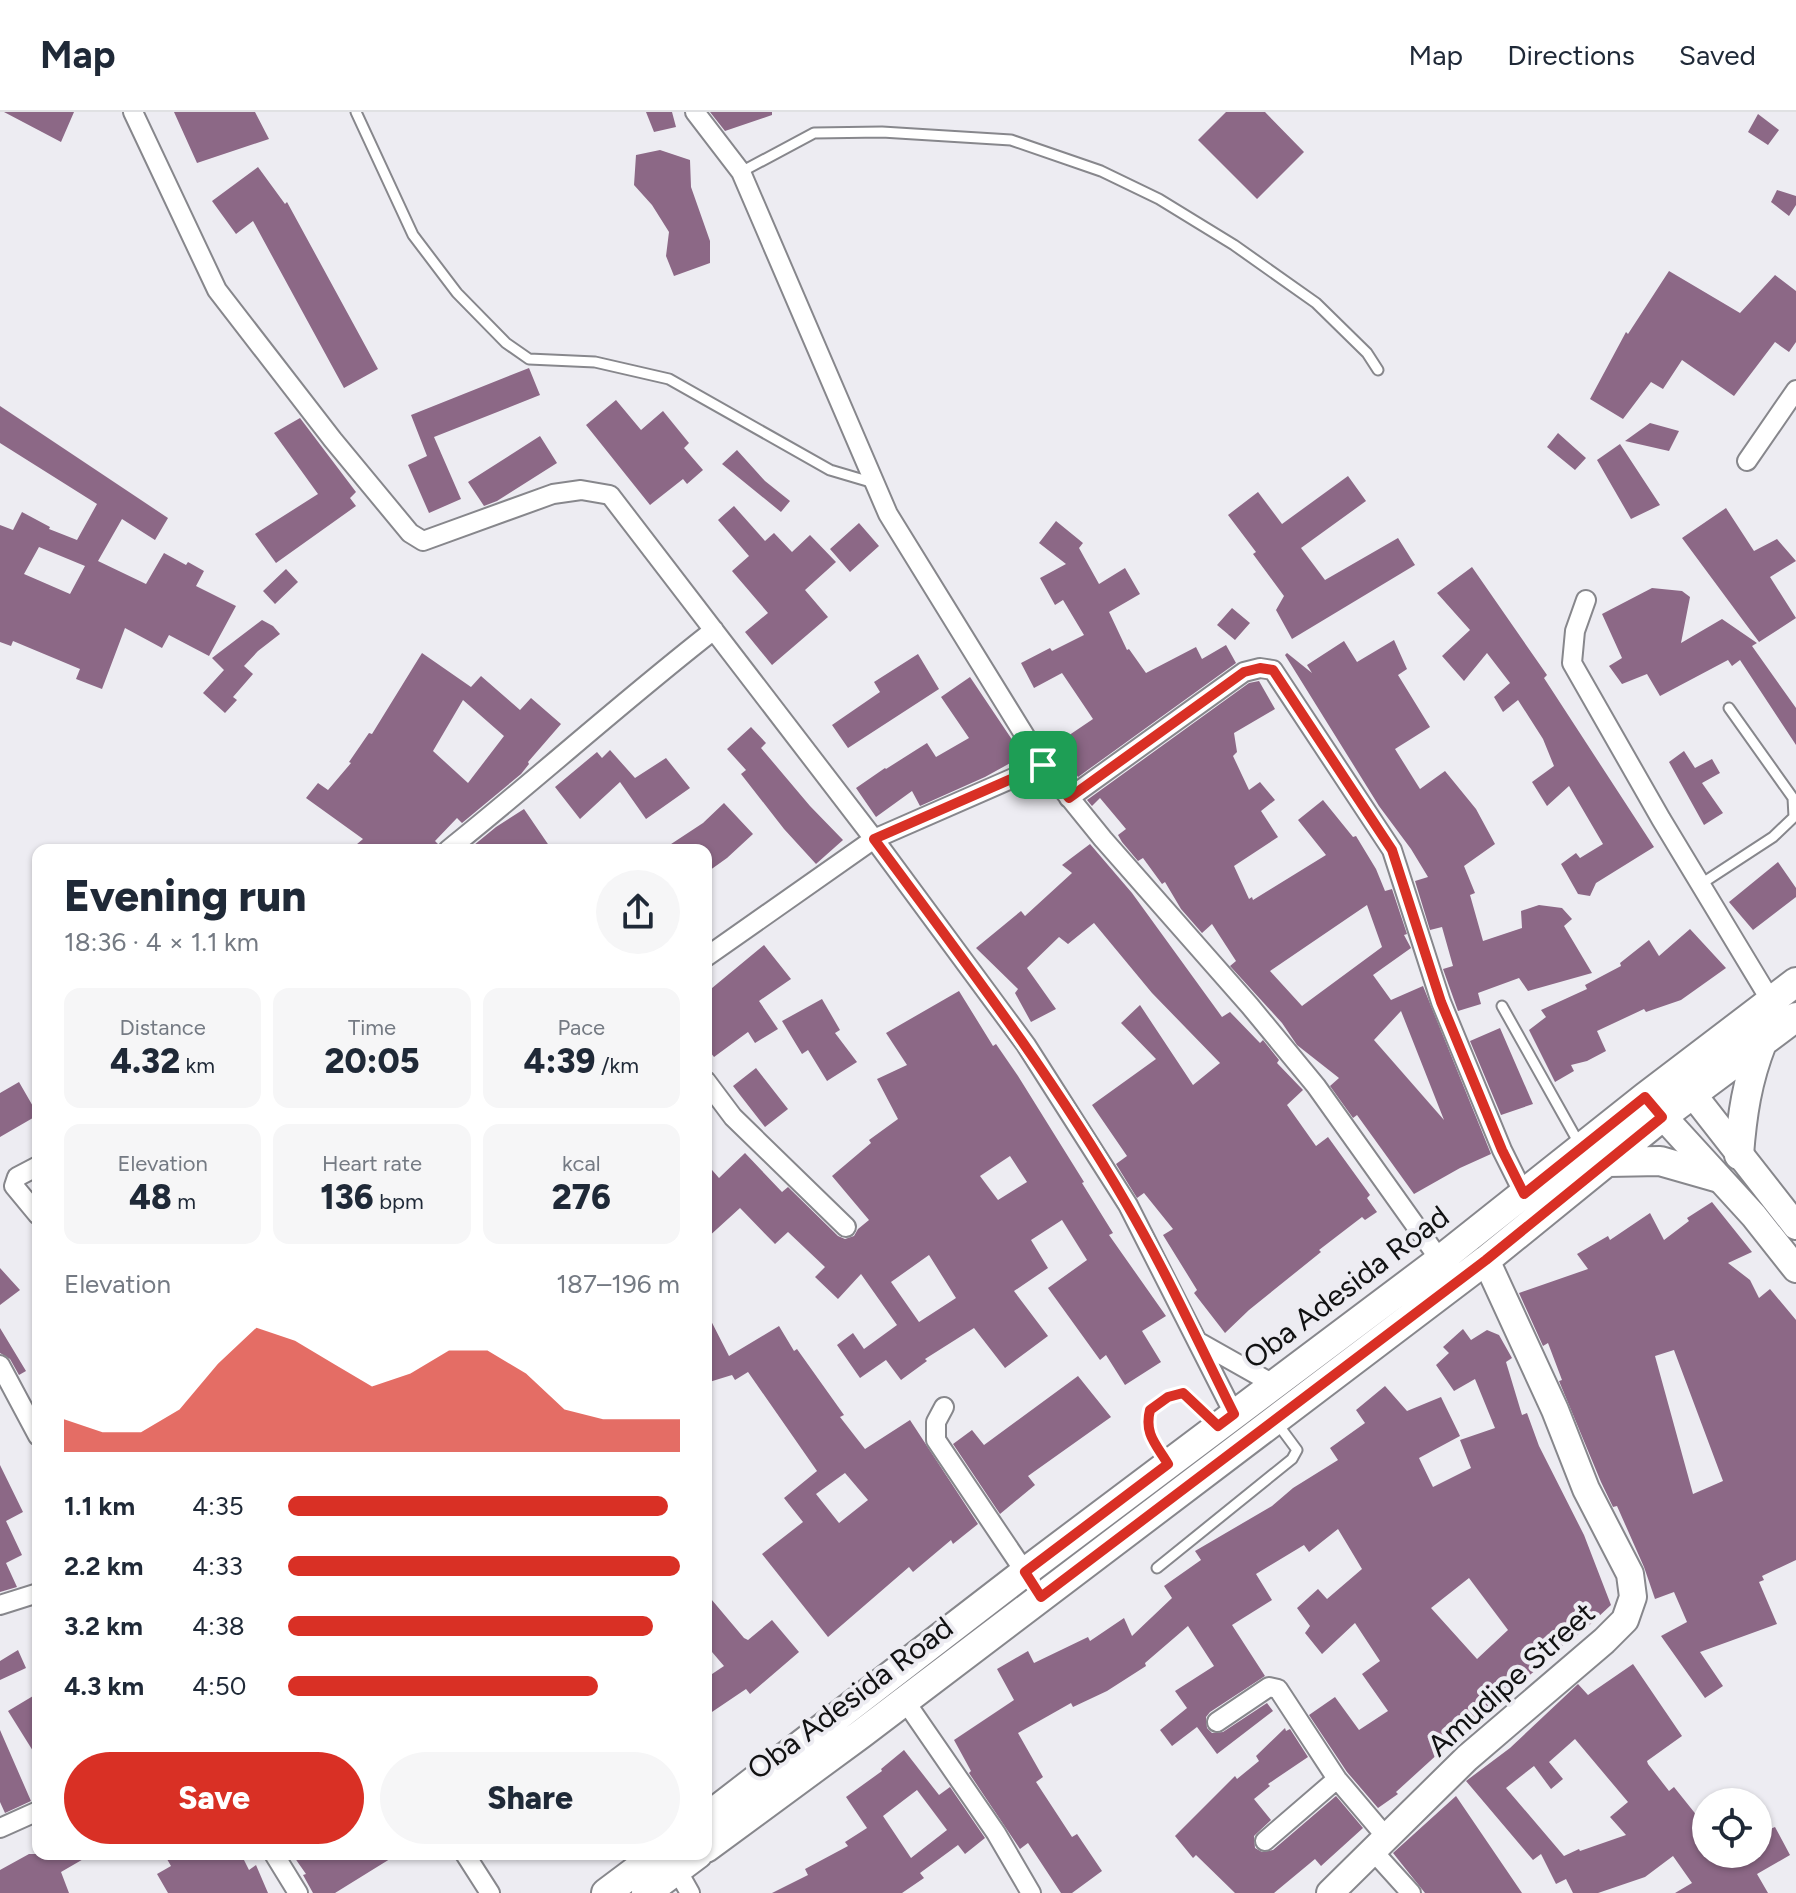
<!DOCTYPE html>
<html lang="en">
<head>
<meta charset="utf-8">
<style>
  body { margin:0; font-family:Figtree,sans-serif; background:#f6f6f7; color:#1f2937; height:100vh; display:flex; flex-direction:column; font-size:30px; white-space:nowrap }
  * { box-sizing:border-box; margin:0 }
  p { font-size:26px; color:#747a83 }
  .icon { flex:none; width:44px; height:44px; fill:none; stroke:currentColor; stroke-width:2; stroke-linecap:round; stroke-linejoin:round }
  .map { position:relative; flex:1; overflow:hidden }
  .panel { position:absolute; left:32px; top:732px; width:680px; height:1016px; display:flex; flex-direction:column; background:#fff; border-radius:16px; box-shadow:0 2px 6px #0004 }
  .panel>* { flex:none }
  .fabs { position:absolute; left:1692px; top:1676px; display:grid; gap:16px }
  .fabs a { display:grid; place-items:center; width:80px; height:80px; border-radius:50%; background:#fff; box-shadow:0 2px 6px #0004; font-size:40px }
  .pin { position:absolute; display:grid; place-items:center; width:68px; height:68px; color:#fff; margin:-34px; border-radius:16px; box-shadow:0 4px 12px #0006 }
  .round { display:grid; place-items:center; flex:none; width:84px; height:84px; border-radius:42px; background:#f6f6f7 }
  .head { display:flex; align-items:center; justify-content:space-between; height:136px; padding:0 32px }
  h1 { font-size:44px; font-weight:800; line-height:60px }
  .stats { display:grid; grid-template-columns:repeat(3,1fr); gap:12px; height:136px; padding:8px 32px }
  .stats div { display:grid; align-content:center; border-radius:16px; background:#f6f6f7; text-align:center }
  .stats b { font-size:34px; font-weight:800 }
  .stats small { font-size:22px; font-weight:400 }
  .stats p { font-size:22px }
  .chart { height:224px; padding:16px 32px }
  .chart p { display:flex; justify-content:space-between }
  .chart svg { width:100%; height:144px; margin-top:8px; fill:#d93025; opacity:.7 }
  .button { display:flex; gap:16px; margin-top:auto; padding:16px 32px }
  .button a { flex:1; height:92px; border-radius:48px; background:#d93025; color:#fff; font-size:32px; font-weight:800; line-height:92px; text-align:center }
  .button a+a { background:#f6f6f7; color:#1f2937 }
  ul { padding:0 32px; list-style:none; font-size:26px }
  li { display:grid; grid-template-columns:128px 96px 1fr; align-items:center; height:60px }
  li i { height:20px; border-radius:10px; background:#d93025 }
  header { display:flex; align-items:center; gap:48px; box-sizing:border-box; height:112px; padding:0 40px; background:#fff; border-bottom:2px solid #e0e1e3 }
  header strong { font-size:38px }
  nav { display:flex; gap:44px; margin-inline-start:auto; font-size:28px }
  .map>svg:first-child { display:block }
  .building { fill:#8c6886; fill-rule:evenodd }
  .lines { fill:none; stroke-linecap:round; stroke-linejoin:round }
  .lane-casing { stroke:#87878c; stroke-width:13 }
  .street-casing { stroke:#87878c; stroke-width:22 }
  .secondary-casing { stroke:#87878c; stroke-width:30 }
  .primary-casing { stroke:#87878c; stroke-width:32 }
  .lane { stroke:#fff; stroke-width:9 }
  .street { stroke:#fff; stroke-width:18 }
  .secondary { stroke:#fff; stroke-width:26 }
  .primary { stroke:#fff; stroke-width:28 }
  .route-casing { stroke:#fff; stroke-width:16 }
  .route { stroke:#d93025; stroke-width:10 }
  .labels { text-anchor:middle; dominant-baseline:central; stroke-width:8; stroke-linejoin:round; paint-order:stroke }
  .street-label { font-size:30px; fill:#111112; stroke:#edecf2 }
</style>
</head>
<body>
<header>
<strong>Map</strong>
<nav><a>Map</a><a>Directions</a><a>Saved</a></nav>
</header>
<div class="map">
<svg width="1796" height="1781" viewBox="0 0 1796 1781">
  <rect width="100%" height="100%" fill="#edecf2"/>
  <path class="building" d="M4,0h70l-13,30z
    M174,0h81l14,27 -72,24z
    M646,0h26l4,15 -22,5z
    M710,0h62v3l-47,16z
    M1226,0h39l39,40 -47,47 -59,-59z
    M1758,2l21,16 -11,15 -20,-13z
    M660,38l30,10 1,27 19,54v22l-36,13 -8,-20 3,-24 -17,-27 -18,-20 2,-30z
    M258,55l27,37 2,-2 91,167 -34,19 -91,-167 -17,13 -24,-33z
    M1777,78l19,6v9l-7,11 -18,-14z
    M1669,159l71,42 35,-38 21,16v51l-7,10 -14,-10 -41,54 -52,-36 -19,29 -12,-7 -28,37 -33,-20 36,-67 2,2z
    M529,256l11,27 -106,42 27,62 -32,14 -21,-48 19,-9 -16,-41z
    M616,288l25,30 22,-19 26,32 -5,5 19,22 -16,14 -4,-5 -33,26 -64,-80z
    M0,294l168,112 -13,22 -33,-21 -24,42 48,23 18,-31 22,12 2,-3 16,9 -8,15 40,20 -27,50 -40,-21 -7,13 -37,-20 -23,61 -26,-10 4,-10 -67,-28 -2,5 -11,-4v-117l13,5 9,-18 28,15 -1,2 28,11 20,-36 -97,-61zM39,435l46,19 -15,28 -46,-20z
    M300,306l56,74 -6,6 6,8 -80,57 -21,-29 63,-40 -44,-61z
    M1650,311l29,8 -10,20 -44,-10z
    M1558,321l28,25 -11,12 -28,-23z
    M540,324l17,27 -60,38 -13,5 -16,-24z
    M1620,332l40,61 -29,14 -34,-59z
    M737,338l28,31 25,20 -9,11 -59,-48z
    M1348,364l18,25 -65,47 24,32 73,-42 17,27 -123,74 -16,-29 8,-14 -31,-42 3,-2 -28,-37 30,-23 24,32z
    M734,394l31,35 9,-8 18,19 18,-17 26,27 -31,28 23,27 -56,48 -27,-33 23,-19 -36,-42 17,-15 -31,-36z
    M1726,396l28,43 23,-12 19,22 -26,16 26,41 -37,24 -77,-104z
    M1056,409l27,22 -4,5 20,36 26,-16 15,26 -31,18 18,38 2,-1 17,24 50,-26 6,12 24,-14 10,18 -158,114 -22,-33 37,-25 -31,-46 -28,15 -13,-25 29,-15 2,3 32,-16 -21,-35 -8,5 -15,-27 26,-14 -27,-21z
    M859,411l20,23 -29,26 -20,-23z
    M1472,455l75,108 -3,3 110,169 -58,36 -6,13 -12,-2 -17,-30 15,-11 4,5 23,-14 -34,-58 -22,20 -15,-24 22,-16 -11,-27 -25,-39 -15,12 -9,-15 16,-14 -23,-30 -23,28 -22,-25 28,-26 -33,-37z
    M286,457l12,13 -23,22 -12,-13z
    M1652,476l30,3 8,6 -9,46 41,-24 35,24 -5,3 44,62v37l-56,-85 -8,6 -4,-6 -68,36 -13,-22 -25,10 -13,-18 13,-8 -20,-44z
    M1232,496l18,15 -15,17 -18,-15z
    M262,508l11,6 7,8 -22,17 -14,15 9,8 -20,23 4,3 -12,13 -22,-20 21,-23 -12,-12z
    M1394,528l13,29 -9,6 32,52 -35,22 25,40 25,-18 31,38 19,35 -31,22 11,27 -5,2 13,46 39,-13 -1,-17 18,-6 23,3 10,11 -8,7 28,47 -64,18 -9,-13 -41,15 3,11 -23,7 -15,-42 10,-3 -11,-39 -12,3 -15,-49 13,-4 -17,-28 -32,-43 -94,-151 2,-2 25,20 -5,-8 37,-24 13,21z
    M422,541l49,34 10,-11 39,34 11,-12 30,26 -33,38 1,2 -8,10 -59,49 -5,-5 -22,23 3,3 -2,6h-86l13,-11 -57,-41 12,-15 10,7 23,-27 -2,-1 20,-29 3,1zM463,588l41,36 -36,47 -35,-32z
    M918,542l21,35 -91,59 -16,-23 48,-33 -6,-10z
    M970,565l53,79 -38,21 -65,29 -8,-15 -36,26 -20,-29 29,-20 1,1 41,-26 9,14 33,-19 -28,-41z
    M1259,569l16,28 -41,24 3,19 -4,4 16,34 11,-8 15,18 -14,11 17,26 -44,29 15,33 3,-2 1,3 73,-45 -28,-35 25,-20 30,37 3,-1 20,33 9,22 7,-2 15,45 -3,1 7,13 -38,27 18,25 32,-14 68,168 -31,14 -46,26 -57,-79 -4,3 -23,-32 9,-8 -42,-33 -15,-22 -52,-57 6,-5 -24,-37 -10,9 -21,-24 -16,-27 -3,2 -19,-26 -5,3 -16,-19 -4,-7 8,-6 -26,-31 -8,8 -5,-6 162,-117zM1367,793l15,42 -80,59 -32,-35zM1401,899l43,109 -70,-80z
    M751,615l15,16 -5,5 49,58 33,34 -27,24 -32,-35 -43,-55 5,-4 -19,-21z
    M610,638l25,28 31,-20 24,30 -44,31 -26,-37 -40,37 -25,-32 42,-35 5,6z
    M1684,639l11,17 17,-9 8,14 -18,10 21,30 -19,12 -35,-63z
    M724,691l29,31 -26,24 -21,15v-23h-44l41,-27z
    M524,697l28,41h-84l28,-23z
    M1090,732l42,49 90,124 8,-5 30,31 3,-3 16,20 -2,3 26,27 -16,15 29,41 12,-9 42,58 -3,3 10,14 -12,8 -3,-3 -43,33 2,2 -72,58 -24,23 -31,-40 3,-3 -34,-55 10,-6 -29,-36 -7,5 -21,-34 11,-8 -35,-51 64,-46 -35,-36 19,-18 53,80 27,-22 -68,-70 -58,-70 -26,21 -9,-7 -32,31 29,41 -25,13 -16,-29 3,-4 -42,-41 45,-37 4,5 47,-43 -10,-8z
    M1778,750l18,26v9l-43,33 -24,-28z
    M1690,817l36,39 -45,32 -35,12 -2,-3 -47,22 9,20 -19,10 -16,4 3,6 -19,11 -26,-52 17,-13 -5,-7 46,-21 -2,-4 36,-19 -1,-3 29,-23 10,16z
    M764,833l27,34 -32,22 19,28 -23,14 -7,-11 -34,25 -8,-10v-54z
    M959,879l34,55 3,-2 22,32 66,106 -2,1 31,50 -4,2 57,81 -24,15 19,31 -36,23 -19,-30 -6,5 -52,-72 39,-28 -25,-40 -31,20 17,28 -34,23 34,45 -43,32 -31,-40 -49,31 2,2 -26,19 -15,-20 -26,18 -23,-33 16,-12 11,16 33,-24 -36,-51 -23,25 -23,-22 10,-10 -37,-35 -13,12 -35,-36 -34,31v-76l13,15 26,-25 37,39 6,-5 50,49 7,3 9,-3 4,-7 11,-9 -37,-44 39,-33 -2,-3 29,-21 -21,-40 30,-14 -21,-32zM1010,1044l17,26 -29,18 -18,-24zM929,1143l27,43 -37,24 -28,-40z
    M822,887l18,31 -5,3 22,29 -30,19 -19,-31 -6,4 -20,-33z
    M1500,916l33,76 -32,11 -31,-74z
    M756,956l32,41 -23,18 -32,-41z
    M19,970l19,33 -38,22v-44z
    M1712,1090l40,50 -24,11 22,17 9,18 11,-9 26,31v240l-34,16 2,4 -5,2 18,42 -77,28 23,34 -18,12 -44,-62 26,-14 -13,-30 -19,7 -11,-32 -27,-61 -4,1 -12,-25 -42,-101 3,-1 -14,-37 -5,3 -24,-53 69,-24 -11,-15 31,-18 2,4 40,-27 14,27 25,-19 -2,-3zM1674,1238l49,131 -30,13 -38,-138z
    M0,1156l20,22 -20,15z
    M706,1199l23,45 50,-30 15,25 3,-2 47,66 -4,2 25,32 45,-29 68,104 -25,20 -2,-4 -38,32 -4,-5 -81,70 -66,-83 41,-32 -19,-24 33,-27 -69,-99 -13,8 -3,-5 -26,8zM845,1361l23,27 -29,23 -23,-29z
    M0,1216l26,43 -7,4 -9,-16 -10,-6z
    M1463,1217l8,11 16,-10 12,5 13,23 -6,4 16,53 5,-2 12,33 45,89 27,70 -29,27 -49,34 3,4 -25,20 -4,-4 -33,35 -78,71 2,2 -20,14 -31,-36 -38,-57 26,-18 24,33 29,-19 -26,-37 18,-13 -25,-38 -33,31 -17,-21 5,-7 -13,-18 21,-19 9,10 35,-30 -24,-40 -29,23 -5,-7 -48,29 16,26 -40,25 33,51 -55,36 -4,5 1,11 5,5 11,-1 44,-29 6,8 -56,43 -20,-27 -25,19 -12,-16 27,-22 -12,-17 39,-25 -26,-40 -43,37 1,3 -39,25 -34,16 -2,-4 -53,30 25,44 -7,5 36,55 5,-3 25,37 -30,22h-11l-33,-50 -8,6 -51,-76 2,-2 -17,-31 60,-40 -17,-31 31,-18 6,12 54,-26 2,4 34,-23 8,18 40,-38 -8,-12 37,-26 -6,-9 77,-45 21,-18 45,-28 -8,-12 35,-25 -9,-13 29,-24 22,25 34,-14 19,39 -41,22 14,29 38,-19 -11,-28 35,-12 -20,-49 -21,12 -18,-26 13,-12 -6,-6zM1469,1466l39,52 -31,29 -46,-51z
    M1078,1264l33,41 -83,59 7,9 -35,29 -47,-70 19,-14 12,15z
    M0,1353l23,47 -17,9 16,34 -16,8 11,24 -17,5z
    M706,1481l38,45 4,2 24,-20 27,32 -49,42 -4,-5 -40,27v-38l18,-12 -18,-21z
    M18,1538l8,18 -26,12v-19z
    M1633,1552l49,72 -35,25 1,3 21,27 5,-4 32,40v27h52v-20l17,-7 15,28 -33,19 11,19h-93l17,-10 -19,-27 -28,21 -47,16h-25l-7,-14 -10,5 -15,-30 -8,6 -67,-79 44,-33 68,-64 10,11zM1575,1627l53,63 -18,15 16,18 -46,16 -1,-2 -15,7 -58,-68 28,-22 17,23 12,-10 -14,-17z
    M38,1581v66l-30,-48z
    M1285,1616l1,3 4,-2 18,28 -40,27 2,2 -16,13 17,21 -17,16 1,12 7,4 11,-2 63,-54 27,32 -42,38 -6,-7 -41,34h-39l-39,-38 -3,3 -18,-22 60,-60 2,3 22,-18 -3,-5z
    M0,1618l31,71 -26,12 -5,-11z
    M904,1638l35,45 11,-8 35,51 -20,16 -7,-9 -38,28 4,5 -22,15h-130l36,-18 -3,-6 43,-23 -3,-4 22,-14 -21,-31 36,-26 -1,-2zM917,1678l30,40 -36,28 -28,-42z
    M1456,1684l66,97h-97l-32,-40z
    M29,1742h63l-31,18 8,21h-69v-23z
    M164,1742h77l8,16 7,-5 12,28h-100l-11,-19 14,-8z
    M292,1742h106l-63,39h-22l-10,-18 3,-1z"/>
  <g class="lines">
    <g class="lane-casing">
      <path id="lane" d="M356,0l57,123 44,58 49,50 23,16 66,3 74,17 161,91 44,13
        M741,60l73,-39 68,-1 129,8 90,31 58,28 75,46 82,58 51,50 11,17
        M1701,772l72,-47 21,-20 -1,-19 -64,-90
        M1502,894l78,139
        M1167,1351c-12,-20 -23,-29 -17,-53l18,-13 15,-4 33,30
        M1157,1456l135,-109 5,-9 -20,-27"/>
    </g>
    <g class="street-casing">
      <path id="street" d="M133,0l84,178 116,150 77,93 13,8 130,-47 28,-4 29,5 264,344 152,206 102,160 106,209
        M695,0l46,60 147,342 155,251
        M1747,349l49,-71
        M1586,488l-11,31 -3,32 89,156 110,182
        M1069,686l175,-126 16,-4 13,2 119,180 49,152 61,148 22,44
        M448,738c90,-72 175,-149 266,-220
        M706,845l168,-118 169,-74 60,74 147,167 66,80 124,174
        M706,969l27,36 113,110
        M38,1054l-21,11 -3,9 24,29
        M1197,1229l78,44
        M0,1253l38,71
        M944,1295l-8,15v18l95,141
        M0,1493l38,-12
        M905,1589l91,132 35,60
        M1217,1610l52,-35 9,2 59,90 50,59
        M0,1716l38,-17
        M1265,1729l72,-62
        M1373,1739l38,42
        M274,1742l24,39
        M465,1742l25,39
        M677,1758l13,23"/>
    </g>
    <g class="secondary-casing">
      <path id="secondary" d="M1680,966l116,148
        M1648,988l106,116 42,53
        M1330,1781l137,-135 137,-117 21,-21 8,-23 -3,-23 -44,-85 -31,-79 -69,-150"/>
    </g>
    <g class="primary-casing">
      <path id="primary" d="M1739,1043c3,-40 8,-74 23,-112
        M1608,1050l52,-1 56,16
        M706,1706l319,-246 415,-312 205,-163 151,-115
        M706,1736l155,-114 625,-474 176,-143 134,-100
        M606,1781l52,-39
        M646,1781l52,-39"/>
    </g>
    <use href="#lane" class="lane"/>
    <use href="#street" class="street"/>
    <use href="#secondary" class="secondary"/>
    <use href="#primary" class="primary"/>
  </g>
  <g class="lines">
    <g class="route-casing">
      <path id="route" d="M1260,556l13,2 119,180 49,152 61,148 22,44 121,-97 17,20 -176,143 -445,337 -16,-25 143,-108c-12,-20 -24,-30 -18,-54l18,-13 15,-4 35,33 16,-12c-35,-70 -68,-143 -108,-211 -74,-128 -164,-245 -252,-364l169,-74 26,33 175,-126z"/>
    </g>
    <use href="#route" class="route"/>
  </g>
  <g class="labels">
    <g class="street-label">
      <text transform="translate(1346 1175) rotate(-37)">Oba Adesida Road</text>
      <text transform="translate(1511 1567) rotate(-42)">Amudipe Street</text>
      <text transform="translate(850 1586) rotate(-37)">Oba Adesida Road</text>
    </g>
  </g>
</svg>
<div class="fabs">
<a><svg class="icon" aria-label="locate" viewBox="0 0 24 24"><circle cx="12" cy="12" r="6"/><path d="M12 2v4M12 18v4M2 12h4M18 12h4"/></svg></a>
</div>
<div class="pin" style="left:1043px;top:653px;background:#1e9e55"><svg class="icon" aria-label="arrive" viewBox="0 0 24 24"><path d="M6 21V4h12l-3 4 3 4H6"/></svg></div>
<section class="panel">
<div class="head"><div><h1>Evening run</h1><p>18:36 · 4 × 1.1 km</p></div><a class="round"><svg class="icon" aria-label="share" viewBox="0 0 24 24"><path d="M12 15V3M7 8l5-5 5 5M5 13v7h14v-7"/></svg></a></div>
<div class="stats">
<div><p>Distance</p><b>4.32<small> km</small></b></div>
<div><p>Time</p><b>20:05</b></div>
<div><p>Pace</p><b>4:39<small> /km</small></b></div>
</div>
<div class="stats">
<div><p>Elevation</p><b>48<small> m</small></b></div>
<div><p>Heart rate</p><b>136<small> bpm</small></b></div>
<div><p>kcal</p><b>276</b></div>
</div>
<div class="chart"><p><span>Elevation</span>187–196 m</p>
<svg viewBox="0 0 160 44" preserveAspectRatio="none"><path d="M0 44V34L10 38L20 38L30 31L40 17L50 6L60 10L70 17L80 24L90 20L100 13L110 13L120 20L130 31L140 34L150 34L160 34V44z"/></svg>
</div>
<ul>
<li><b>1.1 km</b>4:35<i style="width:97%"></i></li>
<li><b>2.2 km</b>4:33<i style="width:100%"></i></li>
<li><b>3.2 km</b>4:38<i style="width:93%"></i></li>
<li><b>4.3 km</b>4:50<i style="width:79%"></i></li>
</ul>
<div class="button"><a>Save</a><a>Share</a></div>
</section>
</div>
</body>
</html>
